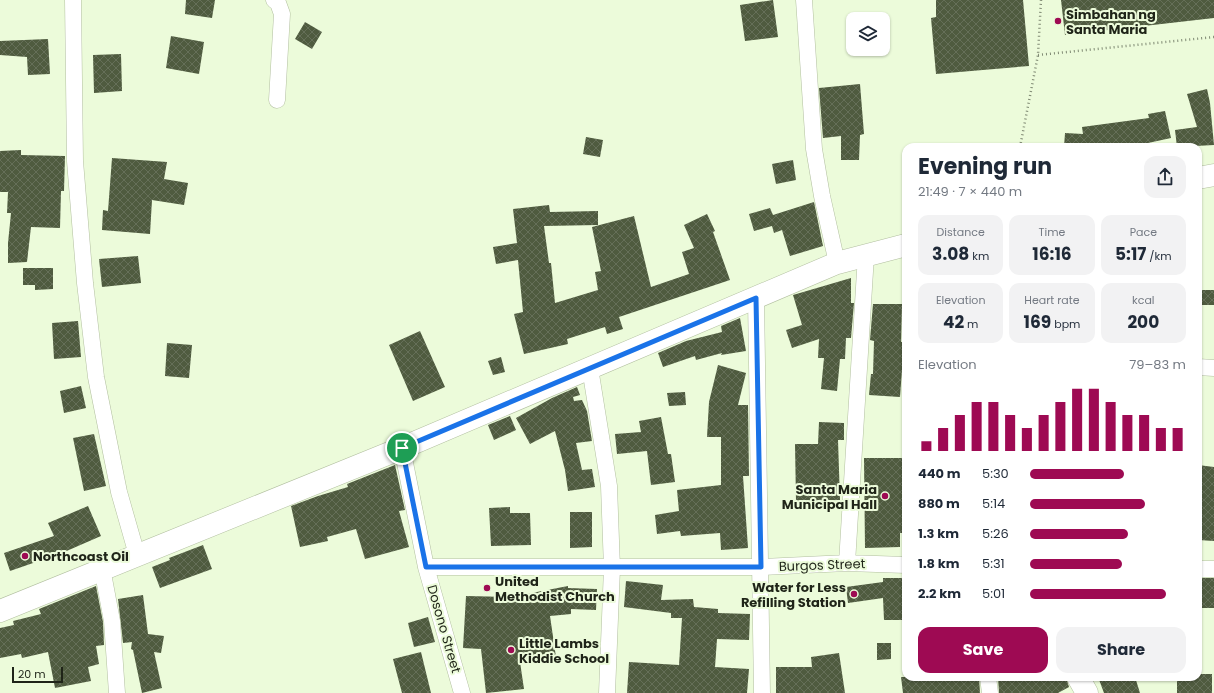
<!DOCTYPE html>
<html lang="en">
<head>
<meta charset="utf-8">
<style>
  body { margin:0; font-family:Poppins,sans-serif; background:#f2f2f3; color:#1f2937; height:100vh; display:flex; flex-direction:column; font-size:15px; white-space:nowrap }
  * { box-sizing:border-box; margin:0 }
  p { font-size:13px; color:#747a83 }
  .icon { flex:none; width:22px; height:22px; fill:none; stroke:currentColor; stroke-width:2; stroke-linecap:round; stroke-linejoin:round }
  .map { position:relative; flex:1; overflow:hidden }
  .side { position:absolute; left:902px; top:143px; width:300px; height:538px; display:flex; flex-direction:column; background:#fff; border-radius:12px; box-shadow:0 1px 3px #0004 }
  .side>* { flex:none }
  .controls { position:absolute; left:846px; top:12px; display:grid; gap:8px }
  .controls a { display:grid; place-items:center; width:44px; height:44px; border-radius:8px; background:#fff; box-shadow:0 1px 3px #0004; font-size:20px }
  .scale { position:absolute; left:12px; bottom:10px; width:51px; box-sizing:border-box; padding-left:4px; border:2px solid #1f2418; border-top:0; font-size:11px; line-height:14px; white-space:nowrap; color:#1f2418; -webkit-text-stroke:3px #ecfbda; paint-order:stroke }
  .pin { position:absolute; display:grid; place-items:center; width:34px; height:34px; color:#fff; margin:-17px; border:2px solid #fff; border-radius:50%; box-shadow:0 1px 4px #0007 }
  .round { display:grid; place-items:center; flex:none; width:42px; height:42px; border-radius:12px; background:#f2f2f3 }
  .summary { display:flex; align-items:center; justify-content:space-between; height:68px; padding:0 16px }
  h1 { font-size:22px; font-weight:700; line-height:30px }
  .figures { display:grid; grid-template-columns:repeat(3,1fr); gap:6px; height:68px; padding:4px 16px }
  .figures div { display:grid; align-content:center; border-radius:10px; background:#f2f2f3; text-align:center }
  .figures b { font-size:17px; font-weight:700 }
  .figures small { font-size:11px; font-weight:400 }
  .figures p { font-size:11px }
  .chart { height:112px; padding:8px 16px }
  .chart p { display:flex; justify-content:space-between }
  .chart svg { width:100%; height:72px; margin-top:4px; stroke:#9e0a53; stroke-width:6 }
  .action { display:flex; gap:8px; margin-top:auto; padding:8px 16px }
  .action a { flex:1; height:46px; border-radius:12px; background:#9e0a53; color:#fff; font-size:16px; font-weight:700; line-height:46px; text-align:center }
  .action a+a { background:#f2f2f3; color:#1f2937 }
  ul { padding:0 16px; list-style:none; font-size:13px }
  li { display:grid; grid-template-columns:64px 48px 1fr; align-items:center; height:30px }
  li i { height:10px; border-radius:5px; background:#9e0a53 }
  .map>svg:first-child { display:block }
  .building { fill:url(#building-cross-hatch) }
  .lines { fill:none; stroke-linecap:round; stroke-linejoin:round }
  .minor-casing { stroke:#b2bfa0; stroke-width:17 }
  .secondary-casing { stroke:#b2bfa0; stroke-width:23 }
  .path { stroke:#7f8973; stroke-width:2.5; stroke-dasharray:1 3; stroke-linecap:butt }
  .minor { stroke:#fff; stroke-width:16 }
  .secondary { stroke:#fff; stroke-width:22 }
  .route-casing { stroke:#fff; stroke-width:8 }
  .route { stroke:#1a73e8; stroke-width:5 }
  .poi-dot { fill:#9e0a53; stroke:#ecfbda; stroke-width:1.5 }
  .labels { text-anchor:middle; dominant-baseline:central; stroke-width:4; stroke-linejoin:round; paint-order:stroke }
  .poi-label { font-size:13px; font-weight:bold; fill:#1f2418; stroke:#ecfbda; text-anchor:start }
  .street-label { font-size:13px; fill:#1f2418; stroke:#ecfbda }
</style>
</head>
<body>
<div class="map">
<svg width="1214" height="693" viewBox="0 0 1214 693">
  <defs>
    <pattern id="building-cross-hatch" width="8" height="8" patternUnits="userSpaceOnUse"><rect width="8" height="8" fill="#4f5b3f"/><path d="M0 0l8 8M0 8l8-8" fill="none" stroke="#656f58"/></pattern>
  </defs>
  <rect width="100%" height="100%" fill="#ecfbda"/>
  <path class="building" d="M186,0h29l-3,18 -27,-4z
    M773,0l5,37 -33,4 -5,-36z
    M936,0h87l6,66 -93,8 -5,-56 5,-1z
    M1061,0h153v18l-149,17z
    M305,22l17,10 -10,17 -17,-10z
    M171,36l33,6 -5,32 -33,-6z
    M48,39l2,35 -22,1 -1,-18 -27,-2v-14z
    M121,54l1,37 -28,2 -1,-38z
    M860,84l4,50 -4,1 -1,25h-18v-24l-18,2 -4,-50z
    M1207,89l3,14 4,42 -37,2 -2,-17 22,-3 -10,-33z
    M1165,111l6,27 -23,5v4h-84l1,-14 18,1 -1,-7 67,-9 -1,-4z
    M586,137l17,3 -3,17 -17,-3z
    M21,150v5l44,1 -1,35h-3l-1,37 -29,-1 -4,35 -19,1v-20l3,-30h-4l1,-21h-8v-41z
    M112,158l55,4 -3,17 24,4 -4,22 -32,-5 -2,34 -48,-4 1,-20 5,1z
    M793,160l3,20 -20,4 -4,-20z
    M814,202l9,44 -33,10 -8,-26 -8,3 -2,-7 -18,5 -5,-17 21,-6 3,7z
    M549,205l1,7 48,-1v14l-54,1 5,37h2l4,40 43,-13 -3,-18 6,-1 -9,-44 42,-11 17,71 38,-13 -7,-22 12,-4 -10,-23 23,-11 8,17 -2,1 17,48 -111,37 4,12 -16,5 -2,-7 -38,12 1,5 -44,10 -10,-40 9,-2 -5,-52 -22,4 -3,-17 24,-4 -4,-34z
    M138,256l3,27 -39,4 -3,-28z
    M23,268h30v21l-18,1v-5h-12z
    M851,278v25h3l-3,35h-5l-1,21h-5l-3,32 -16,-2 3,-31h-6l1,-19 -27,9 -6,-18 16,-5 -9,-30z
    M1198,290h16v15h-16z
    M873,304h29l-1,38h3l-4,55 -31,-2 2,-21h2l1,-33 -4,-1z
    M740,318l6,33 -25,4 1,-2 -26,7 -1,-4 -32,11 -5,-14 28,-12 36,-9 -1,-6z
    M78,321l3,36 -27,2 -2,-36z
    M420,331l25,56 -32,14 -24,-56z
    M167,343l25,2 -3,33 -24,-2z
    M501,357l4,15 -12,3 -5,-14z
    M718,365l28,8 -8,32h10l1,71h-6l5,72 -27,2 -1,-17 -39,3 -1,-5 -23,3 -2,-19 24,-4 -2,-21 44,-5v-48h-14l2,-35z
    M81,386l5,22 -22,5 -4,-22z
    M577,387l3,8 -7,2 1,4 8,-1 5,11 5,30 -16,2 6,27 10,-1 3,18 -27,4 -3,-21 -10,-39 -25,13 -14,-26 36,-20z
    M685,392l1,13 -17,1 -2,-13z
    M510,416l6,14 -22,10 -6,-15z
    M661,417l7,37h3l4,28 -24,3 -4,-34 -30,3 -2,-20 26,-2 -2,-11z
    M819,422l25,1v17h-6l2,60 -44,1 -1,-57h23z
    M94,434l12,52 -22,5 -11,-53z
    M864,458h42v75h-6v14l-35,1z
    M395,465l10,45 -6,1 10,36 -44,12 -9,-30 -29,8 1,4 -28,6 -9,-41 27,-10 30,-9 -1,-3z
    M1198,465l16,2v74l-16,-1z
    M88,506l13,30 -39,17 -52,18 -6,-18 50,-17 -6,-13z
    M510,507v6h20l1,32 -40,1 -2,-38z
    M570,512h22v35l-22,1z
    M203,545l9,24 -52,19 -8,-21 18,-7 -1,-2z
    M883,578h23v42h-22l-1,-22 -35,5 -2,-16 37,-5z
    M1198,578h16v30h-16z
    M626,581l37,4 -2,15 32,-1 1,8 24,2v4l32,1 -1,26 -32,-1 -2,28 34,2 -2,24h-120l2,-31 50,3 3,-47h-11v-5l-47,-6z
    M96,586l7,36 1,23 -8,1 3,18 -11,3 3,14 -36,7 -7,-36 -26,6 -1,-4 -21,4v-30l14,-3 -1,-4 28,-7 -2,-5z
    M568,586v2l29,1 -1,21 -25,-1v5l-21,2 6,41 -36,5 4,27 -38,4 -5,-44 -18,-1 3,-52 45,1z
    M143,595l5,39 16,2 -3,17 -7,-1 8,36 -20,5 -9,-43 -2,-1 1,-7 -9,1 -5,-44z
    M428,617l7,25 -21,5 -6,-24z
    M877,643h14v16l-14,1z
    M421,652l10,41h-29l-9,-34z
    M839,653l6,40h-69v-26h36l-1,-10z
    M1198,674h14v19h-35v-16h21z
    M901,677h78l1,16h-77z
    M998,677h68l3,10 -11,6h-59z
    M1098,677h37l5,16h-36z"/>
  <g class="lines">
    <g class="minor-casing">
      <path id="minor" d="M73,0l2,161 10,122 11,94 23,115 18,63
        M274,0l4,3 4,11 -5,86
        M804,0l10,149 8,47 15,67
        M756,298l6,395
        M1198,367l16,1
        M590,368l19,118 3,82 -5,125
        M402,448l24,119 36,126
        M847,563l19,-308
        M426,567h335l86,-4 59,2
        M102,568l10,53 5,72
        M1198,569h16
        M988,677l2,16"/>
    </g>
    <g class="secondary-casing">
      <path id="secondary" d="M1198,178l16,-3
        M0,611l402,-163 435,-185 69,-18
        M1078,677l9,16"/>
    </g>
    <path class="path" d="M1038,55l176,-18
      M1020,147l18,-92 3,-55"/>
    <use href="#minor" class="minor"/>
    <use href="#secondary" class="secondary"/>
  </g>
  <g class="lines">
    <g class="route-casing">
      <path id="route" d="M756,298l5,269h-335l-24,-119z"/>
    </g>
    <use href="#route" class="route"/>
  </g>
  <g class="poi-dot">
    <circle cx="1058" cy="21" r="4"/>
    <circle cx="885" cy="496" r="4"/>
    <circle cx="25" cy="556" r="4"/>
    <circle cx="487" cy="588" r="4"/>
    <circle cx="854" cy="594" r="4"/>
    <circle cx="511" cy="650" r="4"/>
  </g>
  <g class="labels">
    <g class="poi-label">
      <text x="1066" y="14">Simbahan ng<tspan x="1066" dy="15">Santa Maria</tspan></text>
      <text x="877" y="489" text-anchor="end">Santa Maria<tspan x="877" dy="15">Municipal Hall</tspan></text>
      <text x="33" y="556">Northcoast Oil</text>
      <text x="495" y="581">United<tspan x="495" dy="15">Methodist Church</tspan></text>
      <text x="846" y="587" text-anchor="end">Water for Less<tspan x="846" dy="15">Refilling Station</tspan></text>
      <text x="519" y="643">Little Lambs<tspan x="519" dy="15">Kiddie School</tspan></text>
    </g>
    <g class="street-label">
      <text transform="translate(822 565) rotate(-2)">Burgos Street</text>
      <text transform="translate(444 629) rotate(74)">Dosono Street</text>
    </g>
  </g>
</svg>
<div class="controls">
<a><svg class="icon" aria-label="layers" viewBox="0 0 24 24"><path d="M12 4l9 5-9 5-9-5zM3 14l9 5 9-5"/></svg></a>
</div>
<div class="scale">20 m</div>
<div class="pin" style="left:402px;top:448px;background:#1e9e55"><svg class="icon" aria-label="arrive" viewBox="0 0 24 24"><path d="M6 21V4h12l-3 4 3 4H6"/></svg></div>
<section class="side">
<div class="summary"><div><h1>Evening run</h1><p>21:49 · 7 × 440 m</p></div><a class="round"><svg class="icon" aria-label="share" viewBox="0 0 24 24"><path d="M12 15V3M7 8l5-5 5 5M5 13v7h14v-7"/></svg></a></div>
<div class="figures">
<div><p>Distance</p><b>3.08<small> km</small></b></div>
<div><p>Time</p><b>16:16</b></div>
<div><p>Pace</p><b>5:17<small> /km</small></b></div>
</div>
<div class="figures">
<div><p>Elevation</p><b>42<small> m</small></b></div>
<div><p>Heart rate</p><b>169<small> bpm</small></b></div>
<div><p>kcal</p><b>200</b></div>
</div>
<div class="chart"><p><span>Elevation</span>79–83 m</p>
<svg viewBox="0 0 160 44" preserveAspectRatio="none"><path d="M5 44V38M15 44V30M25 44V22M35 44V14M45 44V14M55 44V22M65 44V30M75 44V22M85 44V14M95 44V6M105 44V6M115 44V14M125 44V22M135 44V22M145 44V30M155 44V30"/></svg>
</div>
<ul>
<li><b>440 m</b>5:30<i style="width:60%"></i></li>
<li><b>880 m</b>5:14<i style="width:74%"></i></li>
<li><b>1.3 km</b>5:26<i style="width:63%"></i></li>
<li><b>1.8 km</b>5:31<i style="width:59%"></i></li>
<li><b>2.2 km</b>5:01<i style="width:87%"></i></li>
</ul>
<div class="action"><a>Save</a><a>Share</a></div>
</section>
</div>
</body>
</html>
